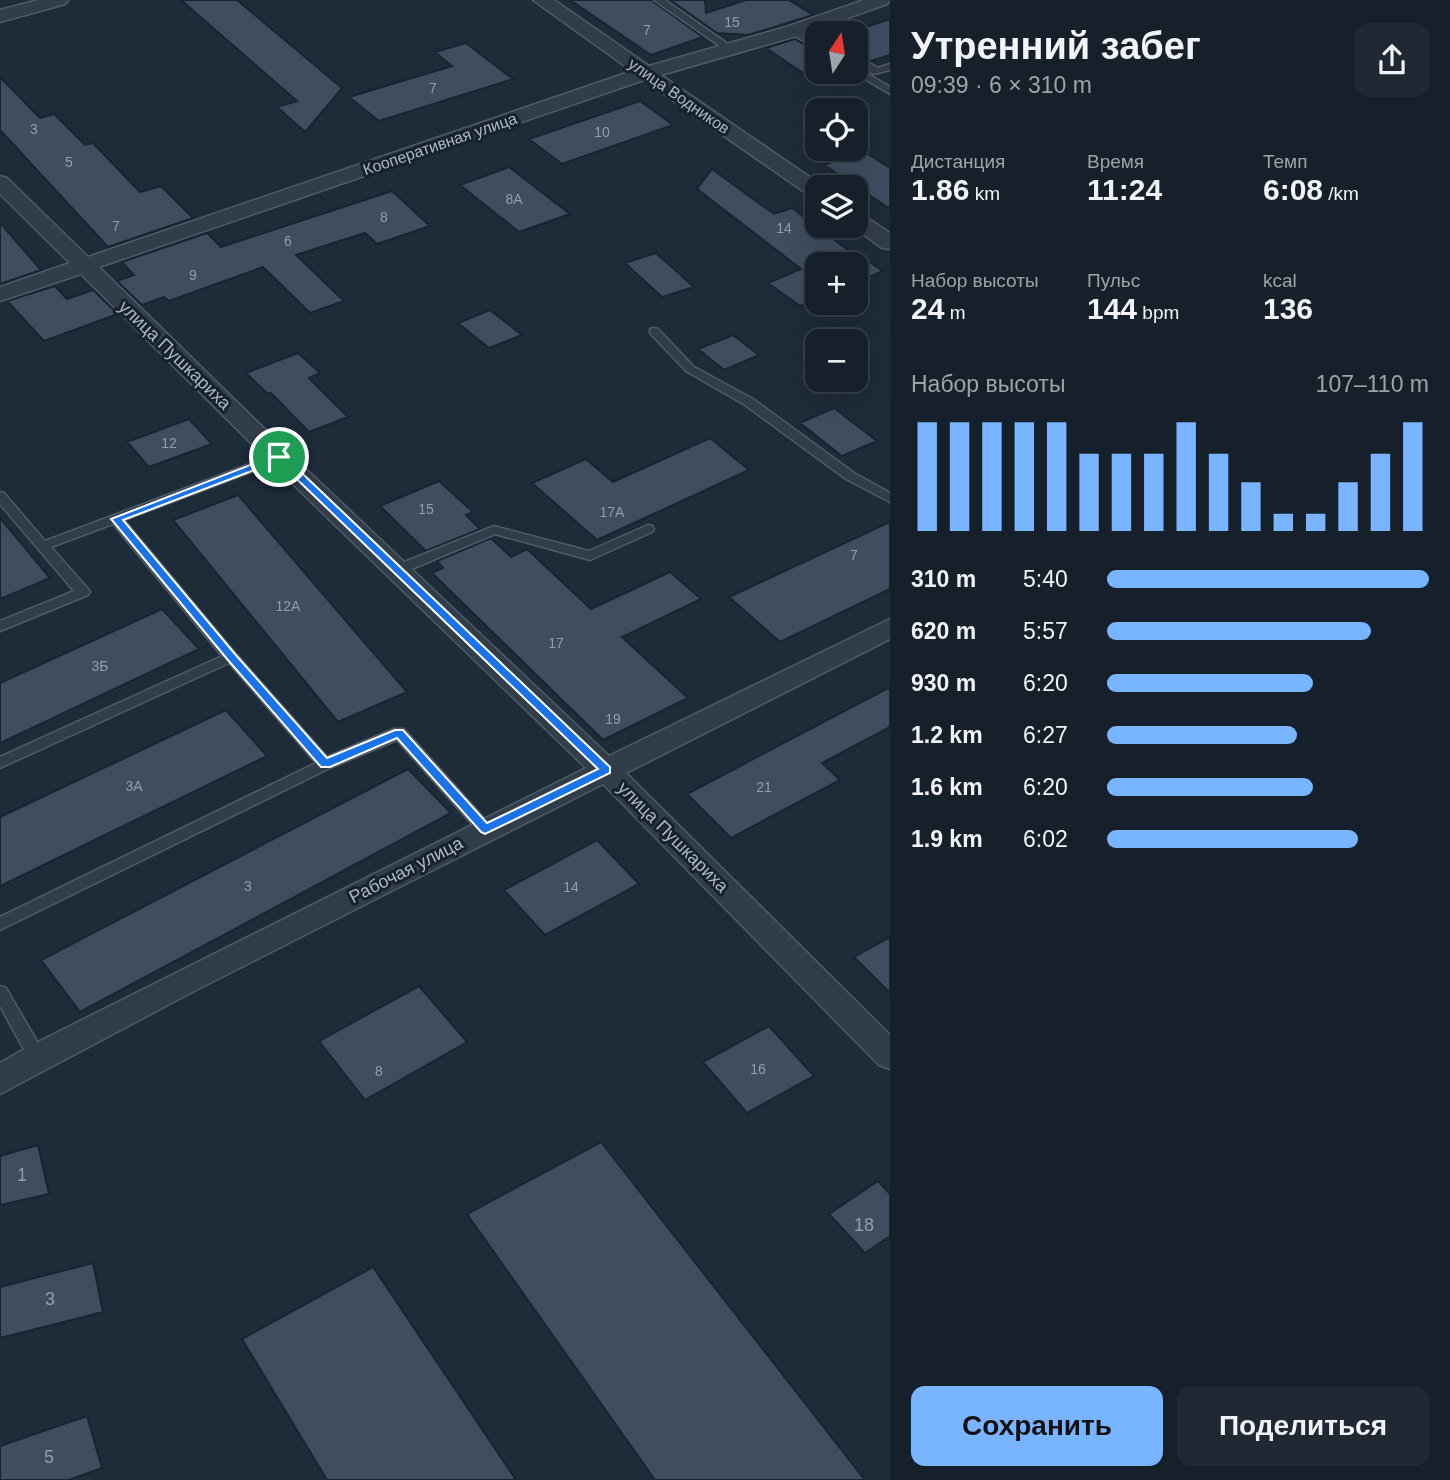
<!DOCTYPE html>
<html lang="ru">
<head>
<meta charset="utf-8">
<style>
  body { margin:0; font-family:Helvetica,sans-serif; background:#1f2833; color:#f1f3f6; height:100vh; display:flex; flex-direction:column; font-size:26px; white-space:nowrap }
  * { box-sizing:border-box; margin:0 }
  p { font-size:23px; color:#9ea3a9 }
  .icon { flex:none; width:38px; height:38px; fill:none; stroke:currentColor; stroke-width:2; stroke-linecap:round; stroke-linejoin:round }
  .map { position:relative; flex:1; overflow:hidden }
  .panel { display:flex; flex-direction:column; background:#16202b; width:560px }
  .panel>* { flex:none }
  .needle { width:46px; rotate:12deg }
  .buttons { position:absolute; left:805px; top:21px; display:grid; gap:14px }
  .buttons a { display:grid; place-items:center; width:63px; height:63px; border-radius:14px; background:#16202b; box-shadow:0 7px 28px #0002,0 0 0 2px #353e47; font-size:35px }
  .pin { position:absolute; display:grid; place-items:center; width:60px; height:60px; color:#fff; margin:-30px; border:4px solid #fff; border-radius:50%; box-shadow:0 2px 7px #0007 }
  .round { display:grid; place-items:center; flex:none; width:74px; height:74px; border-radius:14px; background:#1f2833 }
  .headline { display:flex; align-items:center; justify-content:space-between; height:119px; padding:0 21px }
  h1 { font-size:38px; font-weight:600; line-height:52px }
  .figures { display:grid; grid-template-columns:repeat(3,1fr); gap:10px; height:119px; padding:7px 21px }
  .figures div { display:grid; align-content:center }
  .figures b { font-size:30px; font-weight:600 }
  .figures small { font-size:19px; font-weight:400 }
  .figures p { font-size:19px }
  .chart { height:196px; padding:14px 21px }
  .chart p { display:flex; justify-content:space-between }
  .chart svg { width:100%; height:126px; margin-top:7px; stroke:#78b4ff; stroke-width:6 }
  .action { display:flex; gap:14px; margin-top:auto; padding:14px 21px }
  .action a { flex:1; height:80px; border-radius:14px; background:#78b4ff; color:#111; font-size:28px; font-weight:600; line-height:80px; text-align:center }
  .action a+a { background:#1f2833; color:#f1f3f6 }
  ul { padding:0 21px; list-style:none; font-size:23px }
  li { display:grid; grid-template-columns:112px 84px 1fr; align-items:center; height:52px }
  li i { height:18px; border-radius:9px; background:#78b4ff }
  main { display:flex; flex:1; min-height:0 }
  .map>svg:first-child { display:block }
  .building { fill:#3e4e5f; stroke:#192430; stroke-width:2 }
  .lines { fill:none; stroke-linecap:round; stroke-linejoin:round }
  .service-casing { stroke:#4f5b68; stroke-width:3 }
  .minor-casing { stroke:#4f5b68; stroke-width:3 }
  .service { fill:#323d4a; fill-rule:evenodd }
  .minor { fill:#323d4a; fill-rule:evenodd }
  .route { fill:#1a73e8; stroke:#fff; stroke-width:2; fill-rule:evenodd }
  .labels { text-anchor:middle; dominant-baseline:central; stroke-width:6; stroke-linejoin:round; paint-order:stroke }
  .number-label { font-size:14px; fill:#909ead }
  .far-street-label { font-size:16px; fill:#acb8c7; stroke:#17222e }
  .street-label { font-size:18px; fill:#acb8c7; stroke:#17222e }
  .near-number-label { font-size:18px; fill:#909ead }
</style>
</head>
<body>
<main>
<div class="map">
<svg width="890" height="1480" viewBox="0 0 890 1480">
  <rect width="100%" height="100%" fill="#1e2b39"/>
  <path class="building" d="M181,0h56l104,87 3,-1 -39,46 -28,-25 20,-6z
    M570,0h81l52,37 -52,18z
    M670,0h35l1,13 40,-13h43l24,15 -65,20 -31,-2z
    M890,19v36l-19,6 -15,-9v-19h-8z
    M795,39l22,13v20h24l-26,9 -49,-33z
    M466,43l47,36 -134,42 -30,-24 103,-31 -17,-14z
    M0,77l40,41 14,-4 31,31 8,-2 47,49 21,-6 32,32 -85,29 -108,-117z
    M640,101l33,24 -111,39 -33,-25z
    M863,151l27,17v41l-66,-44z
    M509,167l61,47 -51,18 -59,-47z
    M712,169l62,45 18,-6 56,42 2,-1 33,22 -27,12v-19h-39v35l-17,7 -32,-23 33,-14 -104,-80z
    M392,191l38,35 -53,18 -12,-11 -69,22 48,46 -34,12 -47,-46 -94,34 -5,-4 -22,8 -25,-24 17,-6 -12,-13 85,-29 14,14z
    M0,223l41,47 -41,14z
    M656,253l38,34 -32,10 -37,-34z
    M55,286l12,13 26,-9 25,24 -74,27 -37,-40z
    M490,310l32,25 -33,13 -31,-25z
    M733,335l26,20 -35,15 -26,-21z
    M298,353l22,20 -11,5 39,39 -39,15 -38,-39 -3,1 -22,-21z
    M834,408l43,33 -35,15 -42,-33z
    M189,419l23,25 -63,23 -22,-25z
    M710,438l39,32 -152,70 -65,-57 54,-24 27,23z
    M439,481l34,31 -7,3 14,14 -54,22 -46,-45z
    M238,495l169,197 -69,30 -165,-202z
    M0,518l50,60 -50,21z
    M890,522v67l-110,53 -51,-45z
    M491,538l20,19 16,-8 64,60 79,-37 31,27 -79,38 66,61 -85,42 -171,-167 11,-5 -6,-7z
    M162,609l37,40 -199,94v-60z
    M890,687v40l-68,36 18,17 -109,58 -44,-44z
    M226,710l41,46 -267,130v-69z
    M408,769l43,44 -371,199 -39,-52z
    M597,840l42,44 -94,51 -41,-45z
    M890,937v56l-36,-36z
    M419,986l48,56 -102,58 -46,-59z
    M769,1026l45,50 -67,37 -44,-51z
    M601,1142l264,338h-210l-188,-266z
    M38,1145l11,49 -49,11v-49z
    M878,1181l12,13v42l-25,17 -36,-39z
    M93,1263l10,49 -103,26v-51z
    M373,1267l143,213h-189l-85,-141z
    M87,1416l15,52 -33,12h-69v-34z"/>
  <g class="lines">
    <g class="service-casing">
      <path id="service" d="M654,0h11l70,49 -8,2z
        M793,28l24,14v7l-27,-16 -2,-2z
        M856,55l22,13 12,-4v6l-16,4 -18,-12z
        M856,67l34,20v7l-37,-22h3z
        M654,328l4,1 36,38 59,32 101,74 36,20v9l-44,-23 -101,-74 -59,-34 -36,-38v-4z
        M279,453l6,4 -2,3 -159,60 112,134 91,103 67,-28h10l86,96 2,4 -2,4h-10l-83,-93 -67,28 -330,162v-13l316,-154 -87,-100 -229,105v-11l222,-101 -109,-132 -62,23 37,42 2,3 -2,3 -88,36v-10l74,-30 -74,-87v-12l4,1 41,48z
        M648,525l4,1 2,3 -2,3 -62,28 -95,-26 -93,39h-10l-1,-3 1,-3 102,-41 95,25z
        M0,986l6,2 37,64 2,5 -2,5 -6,2 -6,-2 -31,-56z"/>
    </g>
    <g class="minor-casing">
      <path id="minor" d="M38,0h30l-3,4 -65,18v-12z
        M533,0h21l95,66 137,-39 78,-27h26l-3,4 -87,31 -139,40 163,112h-7v11l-7,-2 -166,-116 -545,187 189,185 321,304 281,-137v20l-264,134 264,262v34l-11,-4 -276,-281 -407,206 -196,104v-31l26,-15 560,-280 -316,-306 -189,-188 -81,27v-14l70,-24 -70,-69v-18l7,2 81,79 544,-186z
        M856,213l7,2 27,18v16l-8,-1 -30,-22h4z"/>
    </g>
    <use href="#service" class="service"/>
    <use href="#minor" class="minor"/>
  </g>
  <path class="route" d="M276,455h7l327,312v6l-125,61 -4,-2 -84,-94 -67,29h-9l-94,-108 -116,-140zM278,461l320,308 -111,54 -84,-93h-8l-68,28 -92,-104 -112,-134z"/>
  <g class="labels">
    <g class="number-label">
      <text x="732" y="22">15</text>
      <text x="647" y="30">7</text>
      <text x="433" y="88">7</text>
      <text x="34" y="129">3</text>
      <text x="602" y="132">10</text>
      <text x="69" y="162">5</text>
      <text x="514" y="199">8А</text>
      <text x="384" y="217">8</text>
      <text x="116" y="226">7</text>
      <text x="784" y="228">14</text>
      <text x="288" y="241">6</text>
      <text x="193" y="275">9</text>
      <text x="169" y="443">12</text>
      <text x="426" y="509">15</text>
      <text x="612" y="512">17А</text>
      <text x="854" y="555">7</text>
      <text x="288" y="606">12А</text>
      <text x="556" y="643">17</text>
      <text x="100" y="666">3Б</text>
      <text x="613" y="719">19</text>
      <text x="134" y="786">3А</text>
      <text x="764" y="787">21</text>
      <text x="248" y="886">3</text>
      <text x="571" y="887">14</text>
      <text x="758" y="1069">16</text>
      <text x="379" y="1071">8</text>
    </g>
    <g class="far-street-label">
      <text transform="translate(679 96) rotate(35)">улица Водников</text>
      <text transform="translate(440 144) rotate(-19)">Кооперативная улица</text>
    </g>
    <g class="street-label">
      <text transform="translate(175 355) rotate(44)">улица Пушкариха</text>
      <text transform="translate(673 837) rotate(45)">улица Пушкариха</text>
      <text transform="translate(406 870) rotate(-27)">Рабочая улица</text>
    </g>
    <g class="near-number-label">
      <text x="22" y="1175">1</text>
      <text x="864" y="1225">18</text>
      <text x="50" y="1299">3</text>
      <text x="49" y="1457">5</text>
    </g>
  </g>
</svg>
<div class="buttons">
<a><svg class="needle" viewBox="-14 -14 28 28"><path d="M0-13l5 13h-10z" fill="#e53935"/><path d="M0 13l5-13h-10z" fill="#9ea3a9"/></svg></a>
<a><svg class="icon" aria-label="locate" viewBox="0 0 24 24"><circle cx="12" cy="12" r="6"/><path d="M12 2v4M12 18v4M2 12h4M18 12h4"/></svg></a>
<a><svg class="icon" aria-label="layers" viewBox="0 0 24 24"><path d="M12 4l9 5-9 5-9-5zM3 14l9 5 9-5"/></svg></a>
<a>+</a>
<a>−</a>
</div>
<div class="pin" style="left:279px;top:457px;background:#1e9e55"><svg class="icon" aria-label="arrive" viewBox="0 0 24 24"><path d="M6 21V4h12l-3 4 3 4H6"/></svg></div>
</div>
<section class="panel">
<div class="headline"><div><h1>Утренний забег</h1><p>09:39 · 6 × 310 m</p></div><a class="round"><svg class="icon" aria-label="share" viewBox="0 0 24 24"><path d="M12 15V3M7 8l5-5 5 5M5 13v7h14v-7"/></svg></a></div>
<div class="figures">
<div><p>Дистанция</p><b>1.86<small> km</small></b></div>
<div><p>Время</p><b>11:24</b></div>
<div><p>Темп</p><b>6:08<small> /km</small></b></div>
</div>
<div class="figures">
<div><p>Набор высоты</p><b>24<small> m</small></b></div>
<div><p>Пульс</p><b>144<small> bpm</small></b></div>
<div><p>kcal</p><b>136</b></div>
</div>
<div class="chart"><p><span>Набор высоты</span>107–110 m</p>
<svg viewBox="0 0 160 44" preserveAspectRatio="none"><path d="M5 44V6M15 44V6M25 44V6M35 44V6M45 44V6M55 44V17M65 44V17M75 44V17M85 44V6M95 44V17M105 44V27M115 44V38M125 44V38M135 44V27M145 44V17M155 44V6"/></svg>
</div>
<ul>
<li><b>310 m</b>5:40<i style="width:100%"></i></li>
<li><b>620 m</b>5:57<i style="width:82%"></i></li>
<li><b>930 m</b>6:20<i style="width:64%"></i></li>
<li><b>1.2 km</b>6:27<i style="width:59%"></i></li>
<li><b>1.6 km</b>6:20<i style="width:64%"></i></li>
<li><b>1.9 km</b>6:02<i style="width:78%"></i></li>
</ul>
<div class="action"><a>Сохранить</a><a>Поделиться</a></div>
</section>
</main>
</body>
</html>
